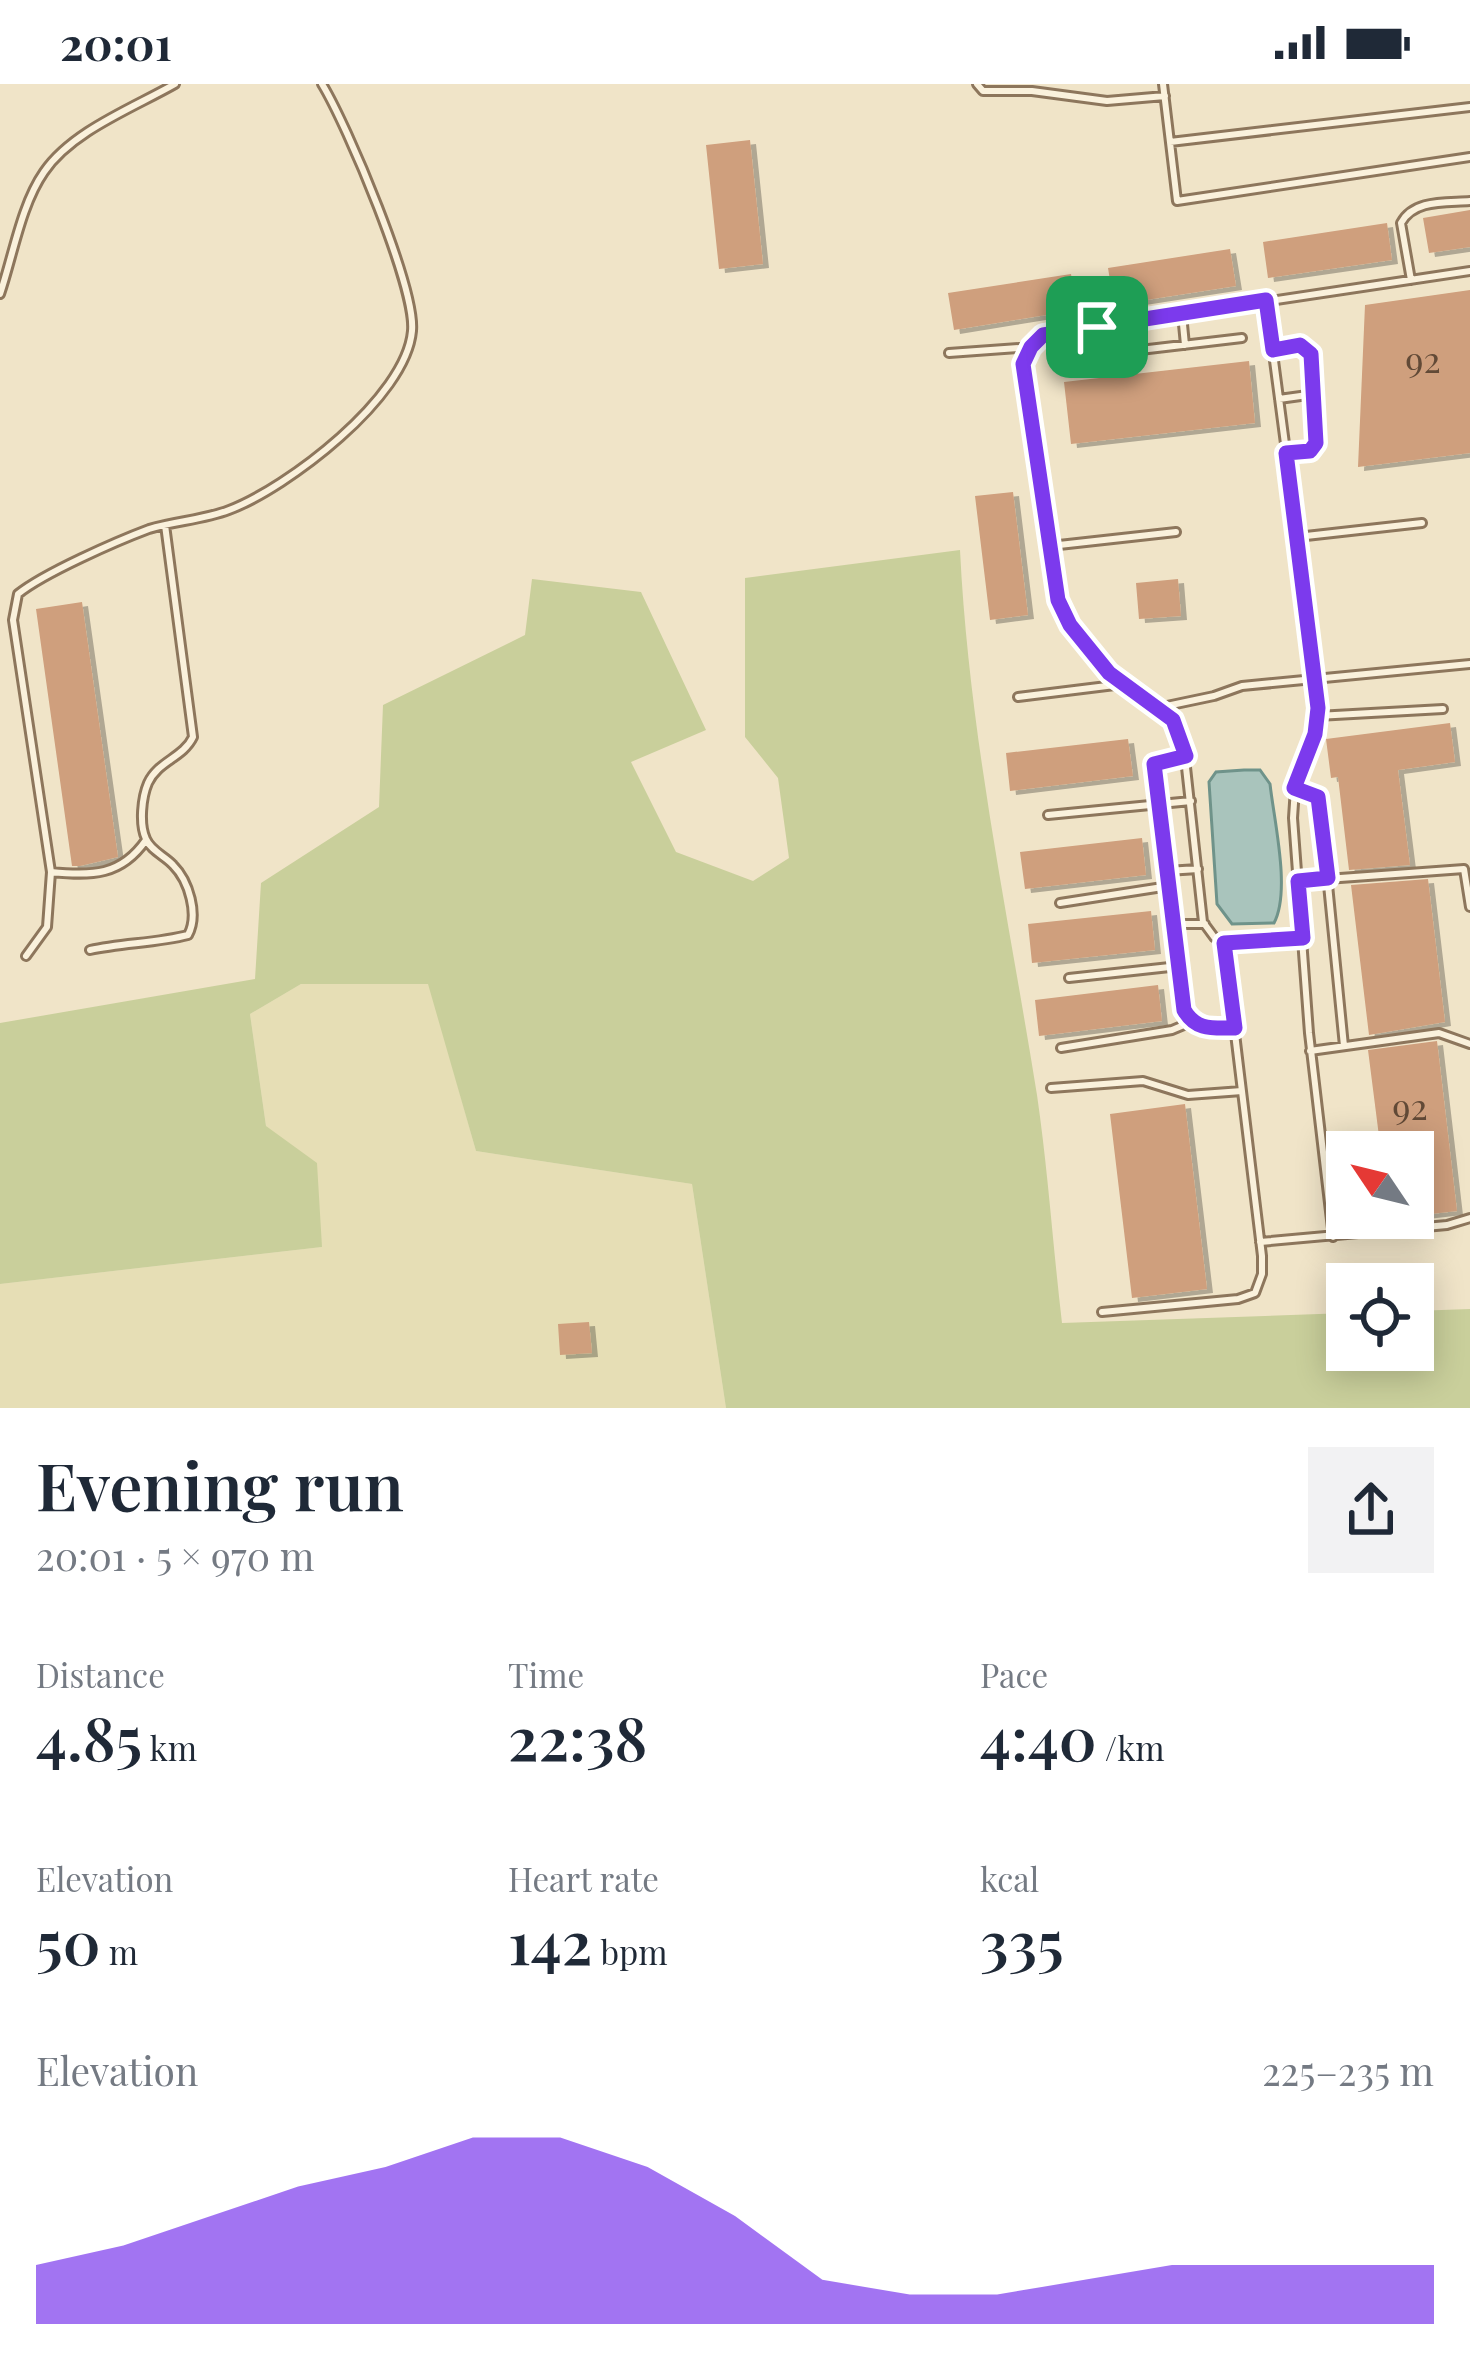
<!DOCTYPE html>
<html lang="en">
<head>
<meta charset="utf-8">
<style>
  body { margin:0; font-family:"Playfair Display",serif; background:#f2f2f3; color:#1f2937; height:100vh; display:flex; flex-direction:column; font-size:45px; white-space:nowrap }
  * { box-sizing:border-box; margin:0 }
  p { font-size:39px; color:#747a83 }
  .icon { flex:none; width:66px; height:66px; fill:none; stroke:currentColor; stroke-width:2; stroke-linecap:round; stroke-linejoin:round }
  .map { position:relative; height:1324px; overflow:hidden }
  .sheet { display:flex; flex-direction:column; background:#fff; flex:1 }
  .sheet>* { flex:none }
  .needle { width:78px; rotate:305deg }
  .fabs { position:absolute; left:1326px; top:1047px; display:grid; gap:24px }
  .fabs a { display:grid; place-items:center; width:108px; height:108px; border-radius:0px; background:#fff; box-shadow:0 6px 30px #0003; font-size:60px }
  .pin { position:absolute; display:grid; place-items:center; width:102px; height:102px; color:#fff; margin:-51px; border-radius:24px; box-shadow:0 6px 18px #0006 }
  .round { display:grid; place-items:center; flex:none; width:126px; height:126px; border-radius:0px; background:#f2f2f3 }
  .overview { display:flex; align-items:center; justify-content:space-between; height:204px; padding:0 36px }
  h1 { font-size:66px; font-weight:600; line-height:90px }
  .metrics { display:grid; grid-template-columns:repeat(3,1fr); gap:18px; height:204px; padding:12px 36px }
  .metrics div { display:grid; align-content:center }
  .metrics b { font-size:60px; font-weight:600 }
  .metrics small { font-size:33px; font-weight:400 }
  .metrics p { font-size:33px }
  .chart { height:336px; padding:24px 36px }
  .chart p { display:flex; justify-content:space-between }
  .chart svg { width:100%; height:216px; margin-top:12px; fill:#7c3aed; opacity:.7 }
  .status { display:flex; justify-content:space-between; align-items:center; height:84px; padding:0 60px; background:#fff; direction:ltr }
  .status svg { height:33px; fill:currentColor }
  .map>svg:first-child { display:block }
  .farmland { fill:#e6deb5 }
  .green { fill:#c9cf9b }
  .water { fill:#a9c4bc; stroke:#6f938a; stroke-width:3 }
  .building { fill:#cf9f7d; filter:url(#shadow) }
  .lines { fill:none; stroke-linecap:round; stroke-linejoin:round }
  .service-casing { stroke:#8d765c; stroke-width:12 }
  .service { stroke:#faf1dc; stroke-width:6 }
  .route-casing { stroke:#fff; stroke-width:24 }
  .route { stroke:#7c3aed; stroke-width:15 }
  .labels { text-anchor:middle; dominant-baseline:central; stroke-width:12; stroke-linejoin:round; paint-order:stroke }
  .number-label { font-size:36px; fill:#624a37 }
</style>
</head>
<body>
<div class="status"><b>20:01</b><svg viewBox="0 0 49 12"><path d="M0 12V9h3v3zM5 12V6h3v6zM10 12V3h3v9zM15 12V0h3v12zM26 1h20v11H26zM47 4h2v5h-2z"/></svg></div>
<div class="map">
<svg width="1470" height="1324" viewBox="0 0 1470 1324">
  <defs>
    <filter id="shadow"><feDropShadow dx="6" dy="4" stdDeviation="0" flood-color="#0004"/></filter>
  </defs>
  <rect width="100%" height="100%" fill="#f0e4c8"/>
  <path class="farmland" d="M301,900h128l47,167 216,33 34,224h-726v-124l322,-37 -56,-121 -16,-112z"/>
  <path class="green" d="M960,466c9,184 48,364 77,545 11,75 16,152 25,228l285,-10v37h66v-39l57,-2v99h-744l-34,-224 -216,-33 -48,-167h-127l-51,30 16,112 51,37 5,84 -322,37v-261l255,-44 6,-96 118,-76 4,-102 142,-70 7,-56 109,13 65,138 -75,32 45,90 77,29 36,-23 -11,-80 -33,-41v-159z"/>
  <path class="water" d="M1244,686h16l10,14c4,37 21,107 4,139l-42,1 -15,-20 -8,-122 7,-10z"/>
  <path class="building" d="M750,56l13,124 -44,5 -13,-124z
    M1470,126v37l-41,6 -6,-35z
    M1387,139l5,37 -124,18 -5,-36z
    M1230,165l6,37 -122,19 -6,-37z
    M1071,190l6,36 -123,20 -6,-37z
    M1470,206v163l-112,14 7,-162z
    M1249,277l6,62 -184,21 -7,-62z
    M1013,408l15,123 -38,5 -15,-124z
    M1178,495l3,37 -42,3 -3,-36z
    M82,518l36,255 -38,9h-8l-36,-257z
    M1450,639l5,39 -57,8 12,95 -61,5 -11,-93 -7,1 -5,-39z
    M1128,655l5,37 -123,15 -4,-38z
    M1142,754l4,37 -121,14 -5,-37z
    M1428,795l17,143 -76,13 -18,-150z
    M1151,827l4,39 -123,13 -4,-39z
    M1158,901l4,36 -123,15 -4,-36z
    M1437,957l20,170 -44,5v-64h-32l-13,-102z
    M1185,1020l22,185 -75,9 -22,-184z
    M589,1238l3,31 -32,2 -2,-31z"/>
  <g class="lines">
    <g class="service-casing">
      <path id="service" d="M977,0l6,7h49l75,10 58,-5
        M1163,0l14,117 293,-44
        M1170,58l300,-35
        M1411,196l-10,-57c13,-24 45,-20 69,-22
        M1092,200l5,43
        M0,210c13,-38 21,-89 44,-122 28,-41 89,-64 131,-88
        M1266,216l51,386 -2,48 -20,54 -2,30 16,215 24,204
        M1182,230l3,31
        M1118,239l3,29
        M1274,266l26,-5 11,9 5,89 -6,8 -24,2
        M949,269l83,-6
        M1055,276l187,-22
        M1279,315l36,-5
        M1297,453l125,-14
        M1050,462l126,-14
        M1018,613l105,-13
        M1157,624l57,-12 28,-10 228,-22
        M1317,632l126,-7
        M1185,673l-32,7 31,246c13,20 29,18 51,18
        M1295,704l18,5 7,11 24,242
        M1048,731l143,-14
        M1167,787l31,-2
        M51,788c41,4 70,4 95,-32
        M1299,797l165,-12 6,38
        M1060,819l109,-17
        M1174,840h31
        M1224,859l79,-5
        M90,866c32,-7 67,-7 98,-15 11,-20 1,-54 -15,-70 -8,-9 -22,-14 -27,-26 -7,-15 -4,-42 2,-56 10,-22 35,-25 45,-46l-28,-212
        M26,872l21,-29 4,-55 -38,-252 5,-26c26,-21 99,-53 131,-65 26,-8 54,-9 80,-19 58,-22 177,-112 183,-179 4,-43 -65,-206 -90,-247
        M1069,894l110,-12
        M1061,964l111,-18 19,-8
        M1310,967l129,-18 31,11
        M1051,1004l92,-7 45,14 54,-4
        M1260,1158l187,-17 23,-7
        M1102,1228l136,-13 17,-6 7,-19v-18l-38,-313 -10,-6 -11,-15 -20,-182 -10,-20 -64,-47 -23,-25 -28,-48 -35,-236 9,-17 11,-12 427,-64"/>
    </g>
    <use href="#service" class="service"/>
  </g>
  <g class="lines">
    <g class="route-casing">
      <path id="route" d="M1266,216l7,50 27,-5 11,9 5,89 -6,8 -24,2 32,255 -3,26 -21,54 24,9 10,81 -30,3 5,57 -79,5 11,85c-22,0 -39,3 -51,-18l-30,-246 32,-8 -13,-36 -64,-47 -39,-48 -12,-25 -35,-236 8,-17 12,-12z"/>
    </g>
    <use href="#route" class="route"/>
  </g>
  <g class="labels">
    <g class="number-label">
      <text x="1423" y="274">92</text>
      <text x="1410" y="1021">92</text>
    </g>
  </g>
</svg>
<div class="fabs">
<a><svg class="needle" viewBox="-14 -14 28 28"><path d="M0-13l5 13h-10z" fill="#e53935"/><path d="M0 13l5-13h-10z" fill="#747a83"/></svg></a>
<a><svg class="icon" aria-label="locate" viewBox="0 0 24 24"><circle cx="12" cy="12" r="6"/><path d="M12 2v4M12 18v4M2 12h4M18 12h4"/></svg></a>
</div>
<div class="pin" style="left:1097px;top:243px;background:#1e9e55"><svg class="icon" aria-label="arrive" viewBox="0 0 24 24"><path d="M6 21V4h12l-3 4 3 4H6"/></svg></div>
</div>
<section class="sheet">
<div class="overview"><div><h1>Evening run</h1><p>20:01 · 5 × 970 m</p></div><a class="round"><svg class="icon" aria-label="share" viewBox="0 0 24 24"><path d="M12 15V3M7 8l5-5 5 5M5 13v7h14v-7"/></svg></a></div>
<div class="metrics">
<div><p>Distance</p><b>4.85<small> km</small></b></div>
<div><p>Time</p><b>22:38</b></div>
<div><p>Pace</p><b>4:40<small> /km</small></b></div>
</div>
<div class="metrics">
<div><p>Elevation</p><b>50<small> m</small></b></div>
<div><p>Heart rate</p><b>142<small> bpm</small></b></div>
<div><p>kcal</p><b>335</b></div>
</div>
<div class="chart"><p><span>Elevation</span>225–235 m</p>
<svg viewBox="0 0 160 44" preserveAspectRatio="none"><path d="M0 44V32L10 28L20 22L30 16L40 12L50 6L60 6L70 12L80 22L90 35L100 38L110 38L120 35L130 32L140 32L150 32L160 32V44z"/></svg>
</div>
</section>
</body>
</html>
